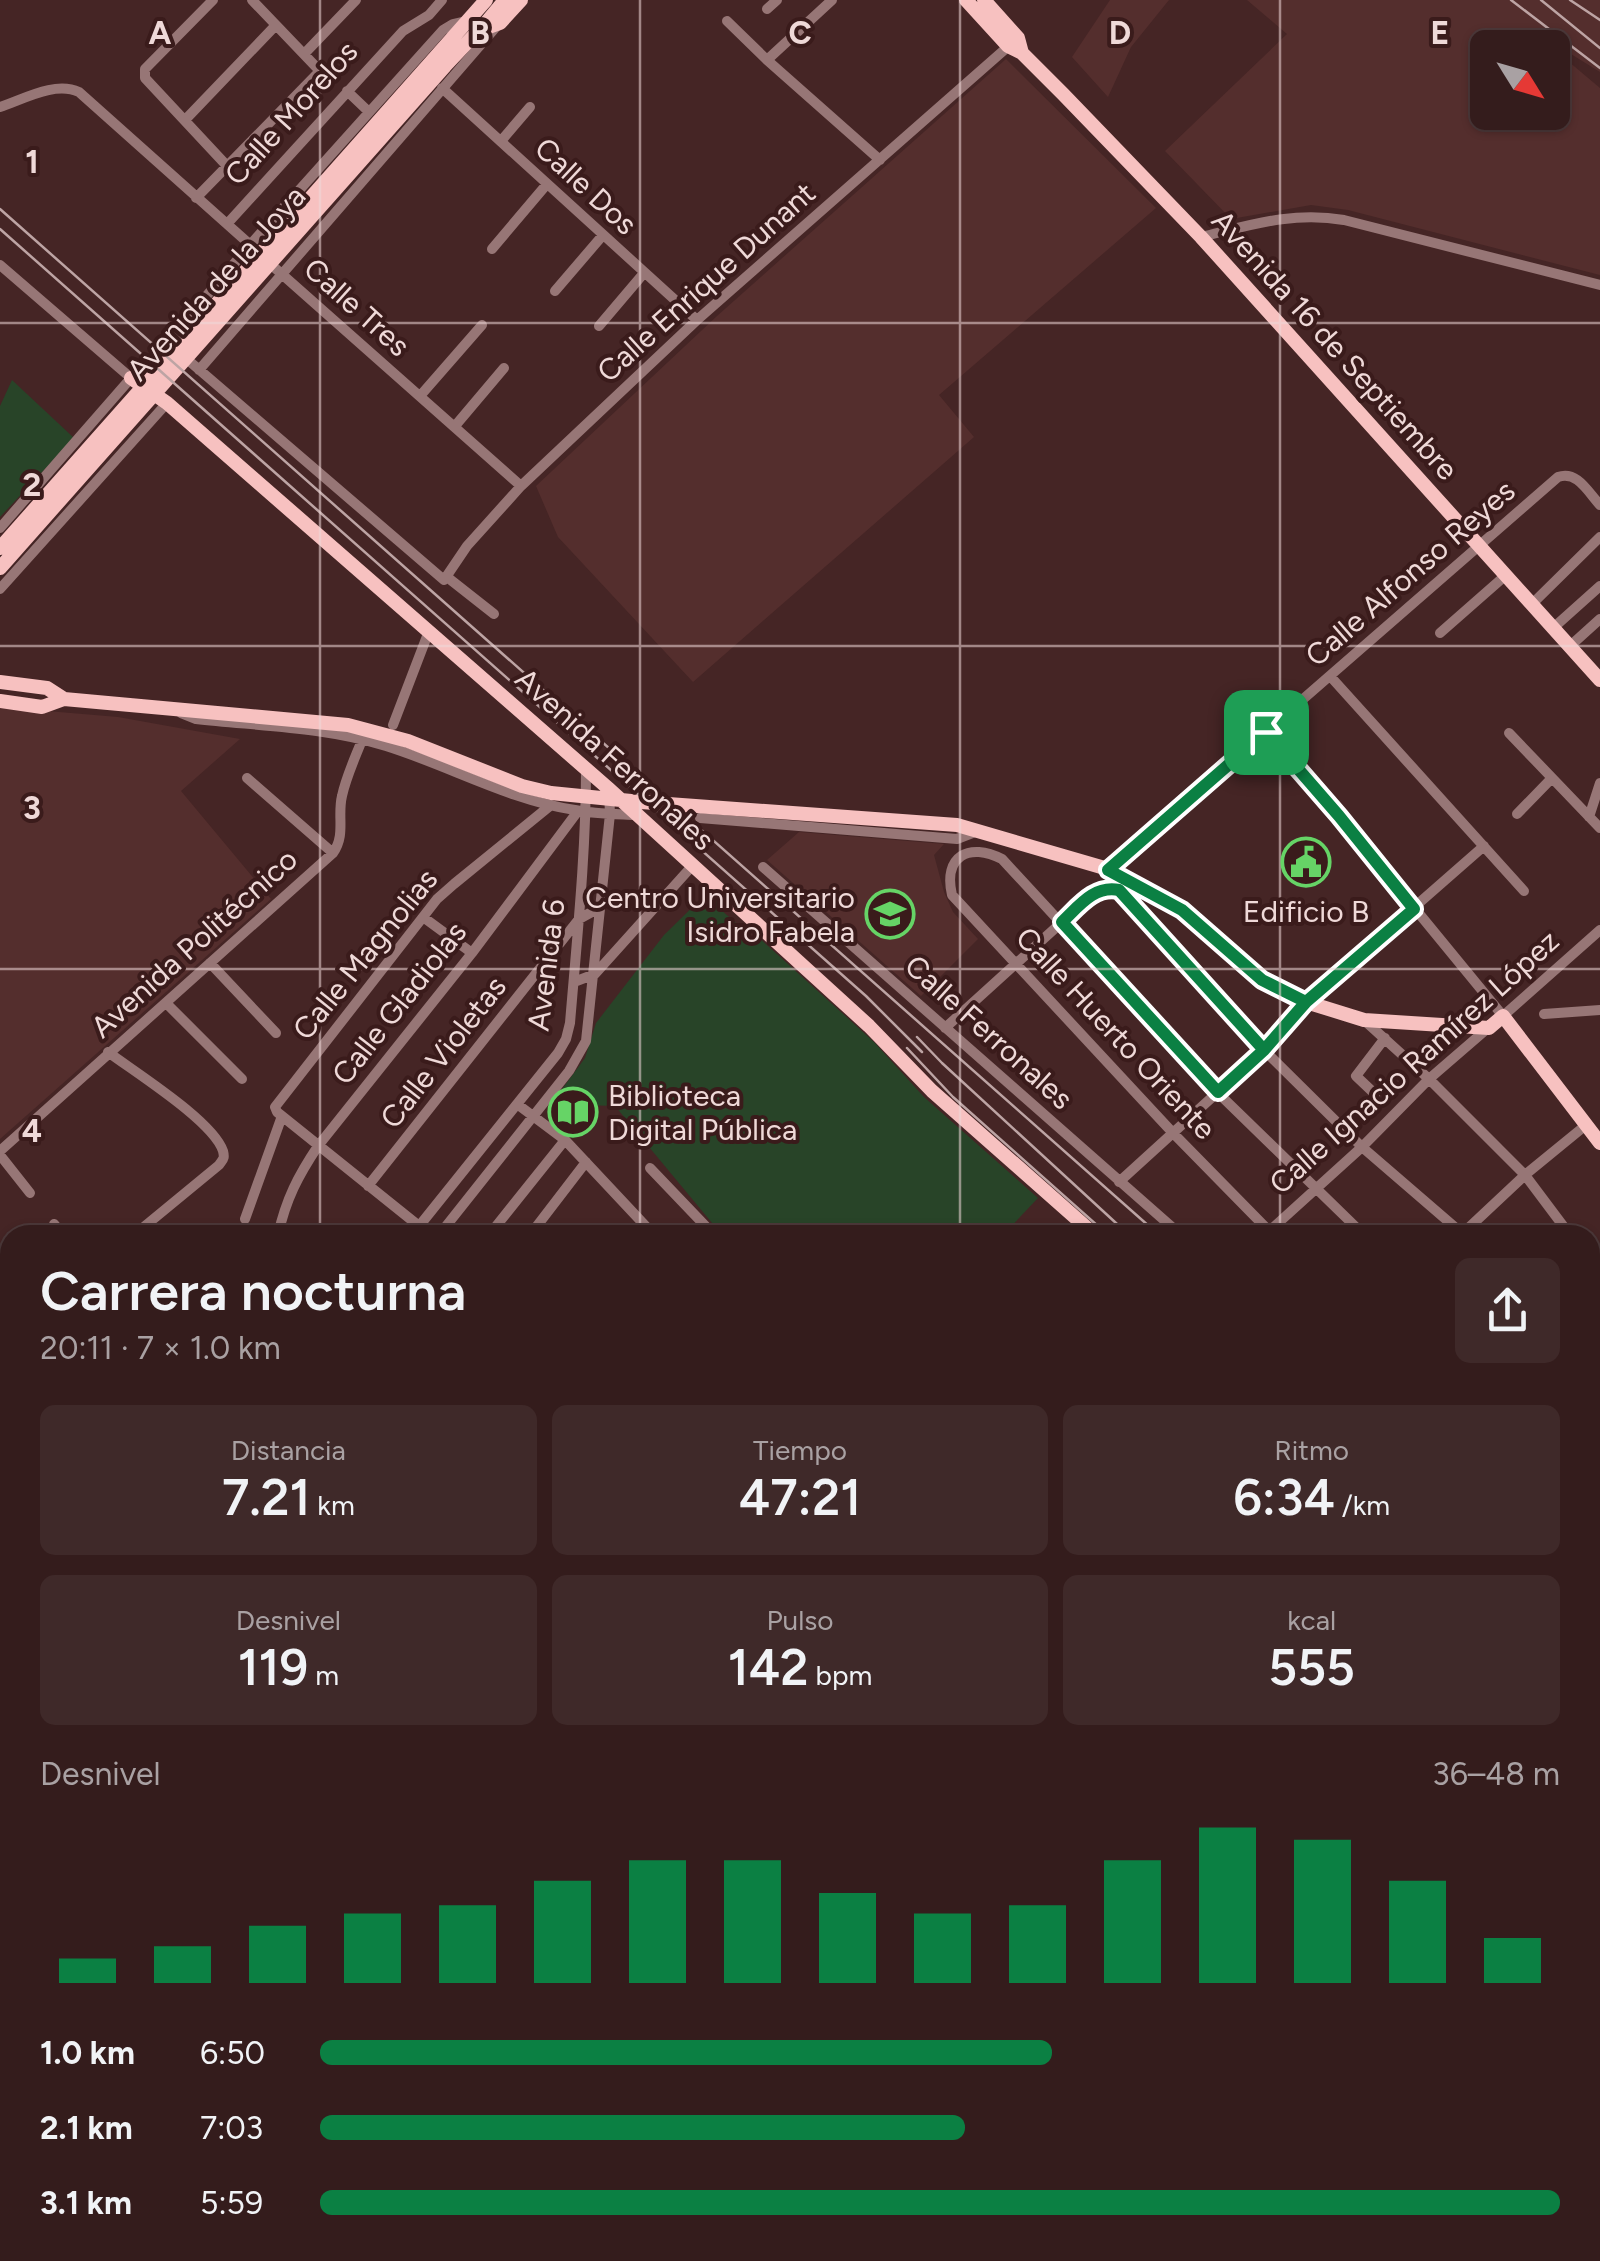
<!DOCTYPE html>
<html lang="es">
<head>
<meta charset="utf-8">
<style>
  body { margin:0; font-family:Figtree,sans-serif; background:#3f2929; color:#f1f3f6; height:100vh; display:flex; flex-direction:column; font-size:38px; white-space:nowrap }
  * { box-sizing:border-box; margin:0 }
  p { font-size:32px; color:#a9a1a3 }
  .icon { flex:none; width:55px; height:55px; fill:none; stroke:currentColor; stroke-width:2; stroke-linecap:round; stroke-linejoin:round }
  .map { position:relative; flex:1; overflow:hidden }
  .panel { position:absolute; left:0px; top:1225px; width:1600px; height:1038px; display:flex; flex-direction:column; background:#341c1c; border-radius:30px 30px 0 0; box-shadow:0 2px 8px #0004,0 0 0 2px #4e3a3b }
  .panel>* { flex:none }
  .needle { width:65px; rotate:127deg }
  .fabs { position:absolute; left:1470px; top:30px; display:grid; gap:20px }
  .fabs a { display:grid; place-items:center; width:100px; height:100px; border-radius:15px; background:#341c1c; box-shadow:0 2px 8px #0004,0 0 0 2px #4e3a3b; font-size:50px }
  .pin { position:absolute; display:grid; place-items:center; width:85px; height:85px; color:#fff; margin:-42px; border-radius:20px; box-shadow:0 5px 15px #0006 }
  .round { display:grid; place-items:center; flex:none; width:105px; height:105px; border-radius:15px; background:#3f2929 }
  .head { display:flex; align-items:center; justify-content:space-between; height:170px; padding:0 40px }
  h1 { font-size:55px; font-weight:600; line-height:75px }
  .stats { display:grid; grid-template-columns:repeat(3,1fr); gap:15px; height:170px; padding:10px 40px }
  .stats div { display:grid; align-content:center; border-radius:15px; background:#3f2929; text-align:center }
  .stats b { font-size:50px; font-weight:600 }
  .stats small { font-size:28px; font-weight:400 }
  .stats p { font-size:28px }
  .chart { height:280px; padding:20px 40px }
  .chart p { display:flex; justify-content:space-between }
  .chart svg { width:100%; height:180px; margin-top:10px; stroke:#0b8043; stroke-width:6 }
  ul { padding:0 40px; list-style:none; font-size:32px }
  li { display:grid; grid-template-columns:160px 120px 1fr; align-items:center; height:75px }
  li i { height:25px; border-radius:12px; background:#0b8043 }
  .map>svg:first-child { display:block }
  .built { fill:#542e2d; fill-rule:evenodd }
  .green { fill:#284428 }
  .lines { fill:none; stroke-linecap:round; stroke-linejoin:round }
  .minor { stroke:#977676; stroke-width:10 }
  .major { stroke:#f7c1c0; stroke-width:14 }
  .rail { stroke:#bda4a4; stroke-width:2.5 }
  .route-casing { stroke:#fff; stroke-width:20 }
  .route { stroke:#0b8043; stroke-width:12 }
  .grid { fill:none; stroke:#efd9d8; stroke-width:2.5; stroke-opacity:0.55 }
  .labels { text-anchor:middle; dominant-baseline:central; stroke-width:8; stroke-linejoin:round; paint-order:stroke }
  .street-label { font-size:30px; fill:#efd9d8; stroke:#3a1b1b }
  .poi-label { font-size:30px; fill:#efd9d8; stroke:#3a1b1b; text-anchor:end }
  .grid-label { font-size:32px; text-anchor:middle; font-weight:bold; fill:#efd9d8; stroke:#3a1b1b; stroke-width:8; stroke-linejoin:round; paint-order:stroke }
</style>
</head>
<body>
<div class="map">
<svg width="1600" height="2261" viewBox="0 0 1600 2261">
  <rect width="100%" height="100%" fill="#452525"/>
  <path class="built" d="M1110,0h59l-38,47 -23,50 -36,-40z
    M1247,0h353v72l-34,-21 -4,5 38,32v187l-252,-65 -37,-5 -80,14 -66,-68 122,-117zM1488,48h64v64h-64z
    M1006,59l150,149 -217,187 35,42 -281,245 -135,-145 -22,-51 181,-170z
    M0,707l118,10 122,22 -59,52 90,108 -271,240z
    M799,832l145,12 -10,11 10,37 9,20 25,27 -57,57 -154,-136z"/>
  <path class="green" d="M12,380l62,58 -74,79v-111z
    M708,892l12,12v5l33,29 3,-3 118,107 50,55 114,101 -35,37h-281l-107,-129 -64,-2 34,-46 11,-35 68,-88z"/>
  <g class="lines">
    <path class="minor" d="M213,0l-68,69v9l83,89
      M767,9l10,-9
      M466,21l-13,3 -10,6 -193,215 -83,97 277,238 23,-34 54,-60 176,-166 314,-276
      M727,21l40,39 113,100
      M305,53l51,-53
      M767,60l65,-60
      M442,88l255,232
      M347,91l22,21
      M0,107c24,-8 55,-26 79,-15l176,157
      M185,120l91,-95
      M501,141l29,-34
      M196,198l121,-124 2,-4 -67,-70
      M227,224l176,-193 26,-16 13,-15
      M1201,237c50,-12 92,-26 143,-17l256,65
      M492,249l55,-65
      M267,261l254,225
      M0,265l131,113 -131,150
      M555,291l48,-56
      M599,326l45,-53
      M199,370l297,-343
      M420,396l62,-71
      M455,426l49,-58
      M447,577l47,37
      M0,589l167,-186
      M1532,604l68,-67
      M1552,629l48,-43
      M1440,633l66,-58
      M1569,647l31,-28
      M1330,676l194,215
      M181,713l15,6c63,7 130,8 190,27 64,20 123,54 189,64 20,4 41,4 61,5
      M393,725l36,-94
      M1266,732l73,84 164,200 97,-86
      M1509,733l91,95
      M247,778l86,75
      M1517,814l35,-36
      M1589,817l11,-34
      M700,818l257,21 18,-7
      M763,867l418,368
      M1108,869l450,-392c19,-7 30,15 42,28
      M423,917l49,36
      M210,963l66,70
      M574,982l21,-8 98,-109
      M166,1003l76,76
      M1544,1014l56,-4
      M1365,1021l64,58 96,96 45,60
      M945,1028l149,-135 13,-5 12,3 145,159 98,97 102,88
      M108,1052c28,21 105,69 115,99 2,8 0,8 -4,14l-85,70
      M1375,1094l-19,-18 29,-38
      M517,1104l48,36 89,95
      M0,1151l333,-298c13,-18 4,-37 9,-57 4,-19 13,-38 20,-56
      M0,1155l30,38
      M650,1168l64,67
      M1119,1182l145,-132 42,-48 178,-156
      M368,1186l211,-267 20,-11
      M245,1219l37,-103
      M54,1224l9,11
      M419,1226l-142,-114 -2,-5 162,-208 17,-15 97,-79
      M1266,1234l96,-87 67,-68 59,-51
      M278,1235c8,-36 20,-59 40,-89l154,-193 106,-142
      M412,1235l146,-182 8,-14 4,-16c7,-85 16,-169 16,-254
      M439,1235l130,-164 17,-30 24,-227 -1,-22
      M489,1235l76,-95
      M530,1235l56,-73
      M1273,1235l-100,-102 -221,-238c-9,-39 17,-53 50,-36l215,233 147,143
      M1461,1235l64,-60 61,-50
      M1590,1261l10,12
      M0,1266l10,11
      M0,1346l10,-8
      M1590,1349l10,9
      M1590,1371l10,-7
      M1590,1470l10,-9
      M0,1597l10,10
      M0,1694l10,-7
      M0,1714l10,-7
      M1590,1741l5,-5h5
      M222,2252l7,9
      M444,2252l8,9
      M551,2252l7,9
      M1081,2252l8,9
      M344,2261l4,-9
      M1387,2261l7,-9
      M1405,2261l7,-9"/>
    <path class="major" d="M966,0l42,46 14,7 41,41 138,143 399,443
      M984,0l34,38 4,15
      M480,30l25,-30
      M131,378l36,25 442,386 260,237 63,65 163,144
      M0,548l486,-548
      M0,568l445,-502 33,-35 22,-8 21,-23
      M0,682l47,6 17,11 284,26 60,16 114,45 29,7 90,9 316,23 151,44 74,41 80,70 44,22 58,18 125,8 14,-12 97,127
      M0,701l42,6 22,-8
      M0,1421l10,8
      M0,1449l10,7
      M1590,1602l10,9
      M1590,1667l10,8
      M1590,1725l10,-10
      M0,1974l10,-6
      M1590,2191l10,-28
      M577,2252l1,9
      M604,2252l1,9
      M1530,2252l12,9
      M1024,2261l10,-9
      M1564,2261l3,-9
      M1589,2261l11,-36"/>
    <path class="rail" d="M1511,0l89,68
      M1541,0l59,48
      M1570,0l30,20
      M0,209l1159,1026
      M0,229l866,767 56,56
      M917,1037l25,26 187,172
      M907,1048l46,49 155,138
      M1590,1614l10,8
      M1590,1634l10,8"/>
  </g>
  <g class="lines">
    <g class="route-casing">
      <path id="route" d="M1266,732l-158,138 74,40 80,70 44,22 -42,48 -145,-160c-25,-5 -40,16 -57,32l156,170 46,-42 42,-48 108,-93 -75,-93 -73,-84"/>
    </g>
    <use href="#route" class="route"/>
  </g>
  <path class="grid" d="M320,0v1235M640,0v1235M960,0v1235M1280,0v1235M0,323h1600M0,646h1600M0,969h1600M0,1292h10M1590,1292h10M0,1615h10M1590,1615h10M0,1938h10M1590,1938h10M320,2252v9M640,2252v9M960,2252v9M1280,2252v9"/>
  <defs>
    <g id="civic-ring" transform="scale(2.5)"><circle r="9.5" fill="#3a1b1b" stroke="#66d466" stroke-width="1.5"/><path d="M-.6-6.5H3V-4.5H.6V-3L4-1V1h2V6H-6V1h2V-1L-.6-3ZM-1.2 2.5V6h2.4V2.5Z" fill="#66d466"/></g>
    <g id="university-ring" transform="scale(2.5)"><circle r="9.5" fill="#3a1b1b" stroke="#66d466" stroke-width="1.5"/><path d="M0-5L7-2L0 1L-7-2ZM-4 1L0 2.5L4 1V4Q0 6-4 4Z" fill="#66d466"/></g>
    <g id="library-ring" transform="scale(2.5)"><circle r="9.5" fill="#3a1b1b" stroke="#66d466" stroke-width="1.5"/><path d="M-6-4Q-3-5.5-.7-3.5V5Q-3 3-6 4ZM6-4Q3-5.5 .7-3.5V5Q3 3 6 4Z" fill="#66d466"/></g>
  </defs>
  <g fill-rule="evenodd">
    <use href="#civic-ring" x="1306" y="862"/>
    <use href="#university-ring" x="890" y="914"/>
    <use href="#library-ring" x="573" y="1112"/>
  </g>
  <g class="labels">
    <g class="street-label">
      <text transform="translate(291 113) rotate(-48)">Calle Morelos</text>
      <text transform="translate(586 186) rotate(43)">Calle Dos</text>
      <text transform="translate(706 282) rotate(-42)">Calle Enrique Dunant</text>
      <text transform="translate(216 283) rotate(-48)">Avenida de la Joya</text>
      <text transform="translate(357 307) rotate(42)">Calle Tres</text>
      <text transform="translate(1335 345) rotate(48)">Avenida 16 de Septiembre</text>
      <text transform="translate(1410 573) rotate(-41)">Calle Alfonso Reyes</text>
      <text transform="translate(615 759) rotate(42)">Avenida Ferronales</text>
      <text transform="translate(194 943) rotate(-42)">Avenida Politécnico</text>
      <text transform="translate(365 954) rotate(-51)">Calle Magnolias</text>
      <text transform="translate(546 965) rotate(-83)">Avenida 6</text>
      <text transform="translate(399 1003) rotate(-52)">Calle Gladiolas</text>
      <text transform="translate(989 1032) rotate(42)">Calle Ferronales</text>
      <text transform="translate(1116 1033) rotate(47)">Calle Huerto Oriente</text>
      <text transform="translate(443 1052) rotate(-52)">Calle Violetas</text>
      <text transform="translate(1414 1062) rotate(-42)">Calle Ignacio Ramírez López</text>
    </g>
    <g class="poi-label">
      <text x="855" y="897">Centro Universitario<tspan x="855" dy="34">Isidro Fabela</tspan></text>
      <text x="1306" y="911" text-anchor="middle">Edificio B</text>
      <text x="608" y="1095" text-anchor="start">Biblioteca<tspan x="608" dy="34">Digital Pública</tspan></text>
    </g>
  </g>
  <g class="grid-label">
    <text x="160" y="44">A</text>
    <text x="480" y="44">B</text>
    <text x="800" y="44">C</text>
    <text x="1120" y="44">D</text>
    <text x="1440" y="44">E</text>
    <text x="32" y="173">1</text>
    <text x="32" y="496">2</text>
    <text x="32" y="819">3</text>
    <text x="32" y="1142">4</text>
  </g>
</svg>
<div class="fabs">
<a><svg class="needle" viewBox="-14 -14 28 28"><path d="M0-13l5 13h-10z" fill="#e53935"/><path d="M0 13l5-13h-10z" fill="#a9a1a3"/></svg></a>
</div>
<div class="pin" style="left:1266px;top:732px;background:#1e9e55"><svg class="icon" aria-label="arrive" viewBox="0 0 24 24"><path d="M6 21V4h12l-3 4 3 4H6"/></svg></div>
<section class="panel">
<div class="head"><div><h1>Carrera nocturna</h1><p>20:11 · 7 × 1.0 km</p></div><a class="round"><svg class="icon" aria-label="share" viewBox="0 0 24 24"><path d="M12 15V3M7 8l5-5 5 5M5 13v7h14v-7"/></svg></a></div>
<div class="stats">
<div><p>Distancia</p><b>7.21<small> km</small></b></div>
<div><p>Tiempo</p><b>47:21</b></div>
<div><p>Ritmo</p><b>6:34<small> /km</small></b></div>
</div>
<div class="stats">
<div><p>Desnivel</p><b>119<small> m</small></b></div>
<div><p>Pulso</p><b>142<small> bpm</small></b></div>
<div><p>kcal</p><b>555</b></div>
</div>
<div class="chart"><p><span>Desnivel</span>36–48 m</p>
<svg viewBox="0 0 160 44" preserveAspectRatio="none"><path d="M5 44V38M15 44V35M25 44V30M35 44V27M45 44V25M55 44V19M65 44V14M75 44V14M85 44V22M95 44V27M105 44V25M115 44V14M125 44V6M135 44V9M145 44V19M155 44V33"/></svg>
</div>
<ul>
<li><b>1.0 km</b>6:50<i style="width:59%"></i></li>
<li><b>2.1 km</b>7:03<i style="width:52%"></i></li>
<li><b>3.1 km</b>5:59<i style="width:100%"></i></li>
</ul>
</section>
</div>
</body>
</html>
